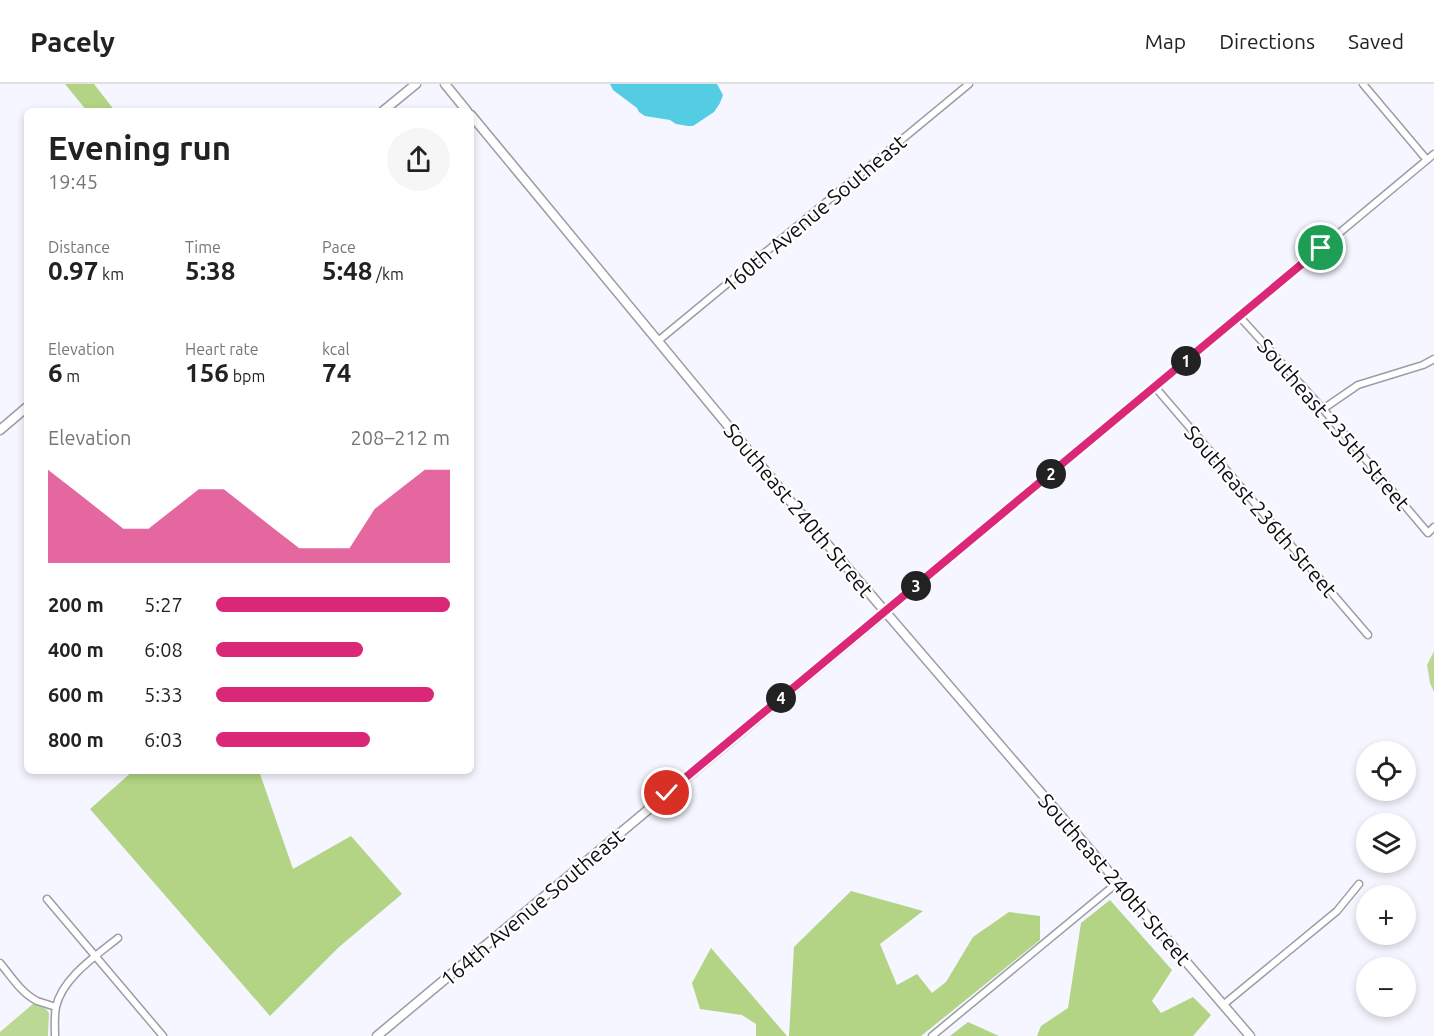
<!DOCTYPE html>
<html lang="en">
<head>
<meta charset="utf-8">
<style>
  body { margin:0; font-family:Ubuntu,sans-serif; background:#f6f6f6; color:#222; height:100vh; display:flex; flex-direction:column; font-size:22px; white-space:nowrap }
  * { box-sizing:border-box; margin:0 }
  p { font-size:20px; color:#767676 }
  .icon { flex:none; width:33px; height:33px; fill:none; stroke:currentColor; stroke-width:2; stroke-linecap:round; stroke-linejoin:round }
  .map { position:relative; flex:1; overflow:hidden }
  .side { position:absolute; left:24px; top:24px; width:450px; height:666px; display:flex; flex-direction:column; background:#fff; border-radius:9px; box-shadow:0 3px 9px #0003 }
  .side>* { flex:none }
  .tools { position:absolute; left:1356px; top:657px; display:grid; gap:12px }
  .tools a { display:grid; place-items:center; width:60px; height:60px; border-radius:50%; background:#fff; box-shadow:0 3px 9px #0003; font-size:30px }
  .pin { position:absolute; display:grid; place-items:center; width:51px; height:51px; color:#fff; margin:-26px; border:3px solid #fff; border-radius:50%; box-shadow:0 2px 6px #0007 }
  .km { position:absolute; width:30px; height:30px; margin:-15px; border-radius:50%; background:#222; color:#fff; font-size:16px; line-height:30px; text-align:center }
  .round { display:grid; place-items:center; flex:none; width:63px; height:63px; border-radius:32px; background:#f6f6f6 }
  .summary { display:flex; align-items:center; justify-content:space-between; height:102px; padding:0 24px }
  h1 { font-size:33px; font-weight:700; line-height:45px }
  .metrics { display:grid; grid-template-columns:repeat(3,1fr); gap:9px; height:102px; padding:6px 24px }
  .metrics div { display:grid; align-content:center }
  .metrics b { font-size:26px; font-weight:700 }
  .metrics small { font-size:16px; font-weight:400 }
  .metrics p { font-size:16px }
  .chart { height:168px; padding:12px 24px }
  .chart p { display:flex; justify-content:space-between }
  .chart svg { width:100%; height:108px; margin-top:6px; fill:#db2777; opacity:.7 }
  ul { padding:0 24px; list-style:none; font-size:20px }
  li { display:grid; grid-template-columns:96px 72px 1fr; align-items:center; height:45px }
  li i { height:15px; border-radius:8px; background:#db2777 }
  header { display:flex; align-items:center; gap:36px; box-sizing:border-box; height:84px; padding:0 30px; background:#fff; border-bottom:2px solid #e0e0e0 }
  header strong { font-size:28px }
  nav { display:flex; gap:33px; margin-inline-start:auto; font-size:21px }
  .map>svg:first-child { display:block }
  .green { fill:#bbd894 }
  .forest { fill:#b2d484 }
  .water { fill:#54cce4 }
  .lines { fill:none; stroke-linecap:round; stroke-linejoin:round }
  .street-casing { stroke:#9b9da6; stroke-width:9 }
  .secondary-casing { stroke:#9b9da6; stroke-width:11 }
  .street { stroke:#fff; stroke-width:6 }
  .secondary { stroke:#fff; stroke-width:8 }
  .route-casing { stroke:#fff; stroke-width:12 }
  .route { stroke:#db2777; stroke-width:8 }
  .labels { text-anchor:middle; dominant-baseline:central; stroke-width:4.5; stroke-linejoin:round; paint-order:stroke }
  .street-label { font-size:21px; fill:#0c0d10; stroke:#fff }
</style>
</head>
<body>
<header>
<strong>Pacely</strong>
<nav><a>Map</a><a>Directions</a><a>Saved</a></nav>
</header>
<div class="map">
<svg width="1434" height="952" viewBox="0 0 1434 952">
  <rect width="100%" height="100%" fill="#f5f6ff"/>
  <path class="green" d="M1434,567v41l-4,-9 -3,-18z
    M34,919l12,6 3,4 -1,23h-48v-4z"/>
  <path class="forest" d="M65,0h29l21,27h-28z
    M133,687h126l34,98 58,-33 51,58 -63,53 -69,69 -180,-207z
    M851,807l72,20 -43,33 17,41 20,-11 15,19 14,-11 27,-45 36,-25 31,4v24l-119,96h-132l5,-89z
    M1110,816l62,70 -20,31 9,12 32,-16 18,18 -18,21h-156l4,-10 27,-18 13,-85z
    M711,864l76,88h-31v-12l-14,-9 -42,-6 -8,-26z
    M968,938l31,14h-49z"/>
  <path class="water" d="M610,0h107l6,11 -3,8 -6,9 -21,14h-5l-12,-2 -6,-4 -25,-4 -6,-4 -2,-4 -24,-18z"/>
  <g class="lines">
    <g class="street-casing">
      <path id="street" d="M1363,0l64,76
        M1239,232l84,93 105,124 6,-6
        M658,257l311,-257
        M1155,303l213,248
        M1323,325l35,-24 65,-20 11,-6
        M885,528l549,-458
        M47,815l116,137
        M0,879c11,13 21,30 37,38 6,2 13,4 19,6
        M1223,921l114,-94 22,-27
        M55,952c0,-9 -1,-20 1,-29 6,-29 41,-52 62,-69
        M932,952l185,-153"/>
    </g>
    <g class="secondary-casing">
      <path id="secondary" d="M445,0l22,27
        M383,27l33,-27
        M471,31l320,387 459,534
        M0,346l27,-23
        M377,952l508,-424"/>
    </g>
    <use href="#street" class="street"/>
    <use href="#secondary" class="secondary"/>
  </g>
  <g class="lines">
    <g class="route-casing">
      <path id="route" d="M667,709l654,-545"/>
    </g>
    <use href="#route" class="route"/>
  </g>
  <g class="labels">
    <g class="street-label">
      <text transform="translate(814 129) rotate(-40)">160th Avenue Southeast</text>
      <text transform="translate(1334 340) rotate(49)">Southeast 235th Street</text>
      <text transform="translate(799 426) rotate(50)">Southeast 240th Street</text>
      <text transform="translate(1261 427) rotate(49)">Southeast 236th Street</text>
      <text transform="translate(1115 795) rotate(49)">Southeast 240th Street</text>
      <text transform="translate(532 823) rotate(-40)">164th Avenue Southeast</text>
    </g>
  </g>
</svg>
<div class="tools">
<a><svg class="icon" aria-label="locate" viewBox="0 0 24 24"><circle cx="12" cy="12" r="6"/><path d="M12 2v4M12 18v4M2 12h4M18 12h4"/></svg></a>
<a><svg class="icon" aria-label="layers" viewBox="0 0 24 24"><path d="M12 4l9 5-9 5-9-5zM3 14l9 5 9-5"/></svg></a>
<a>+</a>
<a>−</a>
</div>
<div class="pin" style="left:1321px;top:164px;background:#1e9e55"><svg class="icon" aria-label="arrive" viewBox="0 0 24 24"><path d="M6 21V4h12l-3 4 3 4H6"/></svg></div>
<div class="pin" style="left:667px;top:709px;background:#d93025"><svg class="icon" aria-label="check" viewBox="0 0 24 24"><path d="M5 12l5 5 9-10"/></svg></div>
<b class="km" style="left:1186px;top:277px">1</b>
<b class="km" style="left:1051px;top:390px">2</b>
<b class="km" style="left:916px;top:502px">3</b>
<b class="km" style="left:781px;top:614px">4</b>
<section class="side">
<div class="summary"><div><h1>Evening run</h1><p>19:45</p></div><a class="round"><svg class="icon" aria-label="share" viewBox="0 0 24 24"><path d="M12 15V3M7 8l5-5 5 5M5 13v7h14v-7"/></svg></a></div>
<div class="metrics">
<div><p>Distance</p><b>0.97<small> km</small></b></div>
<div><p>Time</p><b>5:38</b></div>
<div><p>Pace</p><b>5:48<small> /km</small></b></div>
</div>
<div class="metrics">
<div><p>Elevation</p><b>6<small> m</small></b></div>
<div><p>Heart rate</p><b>156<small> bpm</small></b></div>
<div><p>kcal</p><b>74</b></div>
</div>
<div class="chart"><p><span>Elevation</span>208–212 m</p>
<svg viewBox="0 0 160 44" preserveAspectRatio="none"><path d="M0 44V6L10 14L20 22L30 30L40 30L50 22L60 14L70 14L80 22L90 30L100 38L110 38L120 38L130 22L140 14L150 6L160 6V44z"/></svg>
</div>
<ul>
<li><b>200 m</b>5:27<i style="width:100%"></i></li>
<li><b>400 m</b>6:08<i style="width:63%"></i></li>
<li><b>600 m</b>5:33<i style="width:93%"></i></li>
<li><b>800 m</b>6:03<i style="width:66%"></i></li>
</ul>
</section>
</div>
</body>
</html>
